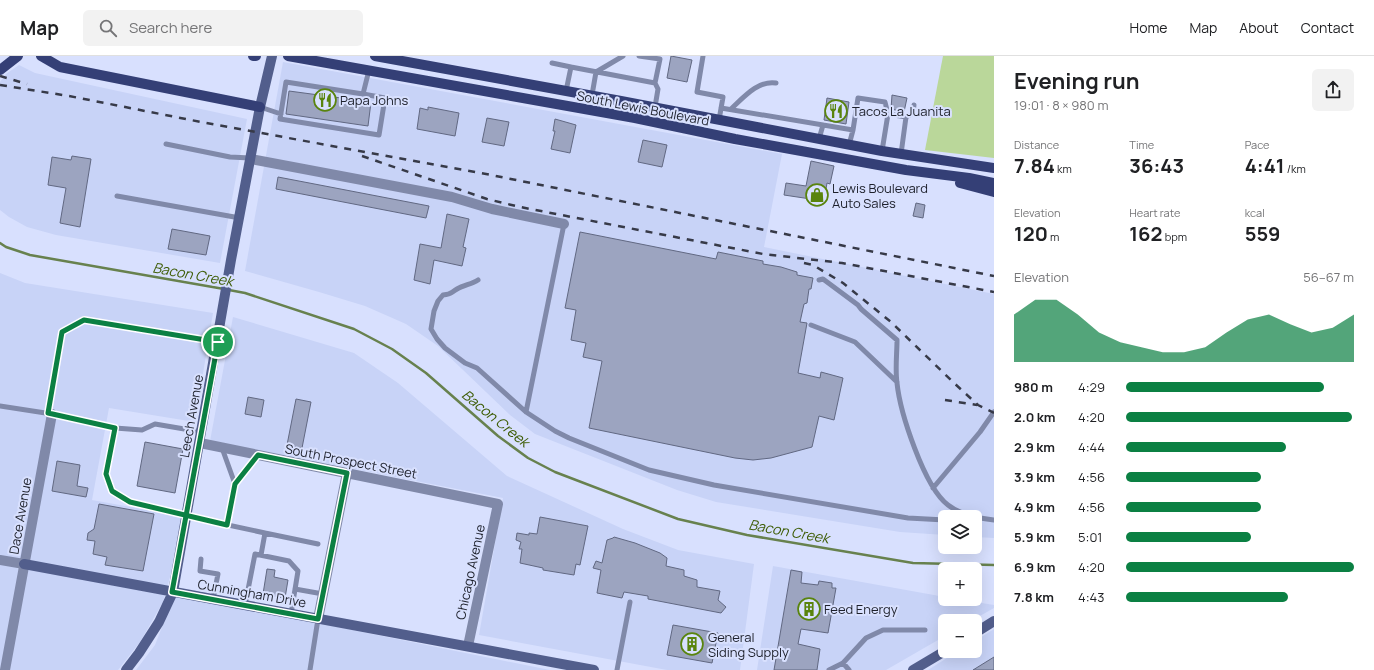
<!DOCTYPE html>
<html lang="en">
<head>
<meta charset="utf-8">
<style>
  body { margin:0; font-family:Manrope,sans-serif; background:#f2f2f2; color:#202124; height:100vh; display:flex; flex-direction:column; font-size:15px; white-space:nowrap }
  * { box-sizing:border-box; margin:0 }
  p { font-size:13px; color:#757577 }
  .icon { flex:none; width:22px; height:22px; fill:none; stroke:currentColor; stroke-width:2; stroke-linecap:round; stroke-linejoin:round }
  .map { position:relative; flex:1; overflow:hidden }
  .panel { display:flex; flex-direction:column; background:#fff; width:380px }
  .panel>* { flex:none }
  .controls { position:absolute; left:938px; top:454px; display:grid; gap:8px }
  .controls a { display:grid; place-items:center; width:44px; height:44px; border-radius:6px; background:#fff; box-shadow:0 4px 16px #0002; font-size:20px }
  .pin { position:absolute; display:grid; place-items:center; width:34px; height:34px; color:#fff; margin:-17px; border:2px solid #fff; border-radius:50%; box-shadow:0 1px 4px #0007 }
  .round { display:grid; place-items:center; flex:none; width:42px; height:42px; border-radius:6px; background:#f2f2f2 }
  .head { display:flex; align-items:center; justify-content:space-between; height:68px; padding:0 20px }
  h1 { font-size:22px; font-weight:700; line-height:30px }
  .figures { display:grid; grid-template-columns:repeat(3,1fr); gap:6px; height:68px; padding:4px 20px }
  .figures div { display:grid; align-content:center }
  .figures b { font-size:20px; font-weight:700 }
  .figures small { font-size:11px; font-weight:400 }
  .figures p { font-size:11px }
  .chart { height:112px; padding:8px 20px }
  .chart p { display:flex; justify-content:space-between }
  .chart svg { width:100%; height:72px; margin-top:4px; fill:#0b8043; opacity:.7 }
  ul { padding:0 20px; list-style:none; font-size:13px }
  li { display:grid; grid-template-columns:64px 48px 1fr; align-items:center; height:30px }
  li i { height:10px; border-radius:5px; background:#0b8043 }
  header { display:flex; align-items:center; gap:24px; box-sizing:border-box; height:56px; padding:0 20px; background:#fff; border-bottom:1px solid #e0e0e0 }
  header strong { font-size:19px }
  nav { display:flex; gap:22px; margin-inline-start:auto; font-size:14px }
  .search { width:280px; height:36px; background:#f2f2f2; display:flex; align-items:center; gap:10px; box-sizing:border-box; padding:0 14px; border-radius:6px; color:#757577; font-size:15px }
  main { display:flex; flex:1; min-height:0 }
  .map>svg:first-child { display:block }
  .built { fill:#c8d3f7 }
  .green { fill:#bad79a }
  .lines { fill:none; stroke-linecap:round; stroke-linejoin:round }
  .stream { stroke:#67814e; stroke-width:2.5 }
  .building { fill:#9ca4c0; stroke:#616882 }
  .lane { stroke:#8089a9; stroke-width:5 }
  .street { stroke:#8089a9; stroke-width:10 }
  .secondary { stroke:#525e8c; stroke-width:10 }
  .primary { stroke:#343f76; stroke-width:10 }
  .rail { stroke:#373a48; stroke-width:2.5; stroke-dasharray:7 7; stroke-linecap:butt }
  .route-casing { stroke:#fff; stroke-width:8 }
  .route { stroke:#0b8043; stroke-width:5 }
  .labels { text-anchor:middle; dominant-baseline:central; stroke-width:4; stroke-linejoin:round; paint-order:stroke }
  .poi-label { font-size:13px; fill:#1d202b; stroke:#d8e0fe; text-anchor:start }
  .street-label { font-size:13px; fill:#1d202b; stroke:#d8e0fe }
  .water-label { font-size:14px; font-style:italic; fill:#3e5d06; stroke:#d8e0fe }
</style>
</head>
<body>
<header>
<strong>Map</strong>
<div class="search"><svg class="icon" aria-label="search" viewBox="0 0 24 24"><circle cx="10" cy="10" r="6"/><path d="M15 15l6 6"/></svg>Search here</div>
<nav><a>Home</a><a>Map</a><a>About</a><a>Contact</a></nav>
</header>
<main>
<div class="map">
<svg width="994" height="614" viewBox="0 0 994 614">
  <rect width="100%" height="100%" fill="#d8e0fe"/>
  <path class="built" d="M283,6l499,92 -18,93 230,47v244l-19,-1v-20h-30v18l-45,-3 -184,-30 -39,-12 -142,-56 -25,-19 -72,-69 -32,-22 -41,-18 -46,-14 -74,-21z
    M19,9l16,8 212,46 -27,144 -164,-28 -29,-8 -18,-10 -9,-7v-128l6,-8z
    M0,217l25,10 188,30 -18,109 -86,-14 -17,92 89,16 -8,50 -10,36 -23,40 -22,28h-118z
    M233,261l121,36 44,30 109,93 116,53 55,21 76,14 -14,106h-73l-188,-35 24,-137 -293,-57z
    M773,510l172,31v2h12l37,6v3l-23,13h-26v15l-59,34h-129z
    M175,538l375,76h-414l19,-25z
    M994,573v41h-66l30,-19h17v-10z"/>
  <path class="green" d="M943,0h51v102l-69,-8z"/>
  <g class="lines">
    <path class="stream" d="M0,187l6,4 24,8 194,34
      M229,234l16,3 109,36 38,20 34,24 72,63 30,22 27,14 123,47 69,16 166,28 81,2"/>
  </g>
  <path class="building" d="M671,0l21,4 -5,22 -20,-4z
    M289,35l82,11 -3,24 -82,-12z
    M892,39l15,3 -3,14 -13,-3z
    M827,42l22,4 -3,22 -22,-4z
    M428,51l31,6 -4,23 -38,-7 3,-21 8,2z
    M487,62l22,4 -5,24 -22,-4z
    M555,63l21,6 -6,28 -19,-4 4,-18h-2z
    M643,84l24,5 -5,22 -24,-5z
    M72,100l19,3 -11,68 -20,-4 6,-35 -18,-3 4,-28 19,3z
    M811,105l23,5 -4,18 -3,-1 -3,18 -40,-6 2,-12 20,3z
    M278,121l151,29 -3,12 -150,-29z
    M916,147l9,2 -2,13 -10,-2z
    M447,158l22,5 -6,28 3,1 -4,18 -28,-6 -4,24 -16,-4 6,-36 21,4z
    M172,173l38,7 -4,19 -38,-6z
    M580,176l136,27 2,-7 45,9v3l18,3 16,5v3l16,3 -2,11h-2l-2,14 -3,1 -4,18 7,1 -9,50 22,5 1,-6 22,6 -9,42 -15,-4 -7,31 -41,11 -18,2 -18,-2 -146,-30 13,-67 -19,-4 3,-14 -15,-3 5,-30 -11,-2z
    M248,341l16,3 -3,17 -16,-3z
    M296,343l15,3 -9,46 -15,-3z
    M145,386l38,7 -8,44 -38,-7z
    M57,405l23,4 -3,21 11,2 -2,9 -34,-6z
    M99,448l55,10 -11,57 -38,-6 2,-8 -14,-3 2,-13 -8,-1 1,-7 6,-4z
    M540,461l48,9 -8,39 -4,-1 -2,11 -31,-5v-2l-23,-5 2,-14h-3l2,-7 -5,-2 1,-7 12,2v-2l8,1z
    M614,481l21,6 25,10 7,5 -1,8 18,4v6l13,4v7l23,4 -2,9 8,7 -5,6 -73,-14v-3l-24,-4 -2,6 -25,-5 4,-23 -8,-2 3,-7 6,2 5,-23 6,-2z
    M267,513l8,1 -1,7 14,3 -3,18 -22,-4z
    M791,514l11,2 -1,11 17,2 1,-4 13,2v5h4l-8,45 -27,-4 -3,15 22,5 -3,21h-43z
    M673,569l45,8 -6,30 -45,-8z
    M994,601v13h-21z"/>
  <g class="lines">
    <path class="lane" d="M639,0l21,3 -5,24
      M703,0l-6,36 26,5 -4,23
      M552,7l19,4
      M566,35l5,-24 84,16 3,6 -3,18
      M363,38l-77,-12 -6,37 99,16 6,-37 -22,-4 6,-24
      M592,39l4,-23 27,-16
      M260,51l21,7
      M721,52l132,22 -4,15
      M731,53c12,-11 27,-29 45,-26
      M888,58l18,3 -5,37
      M906,61l7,-4 1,-8
      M853,74l5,-32 27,4 3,12 -6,37
      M819,83l4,-14
      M166,88l64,13 20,1
      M117,140l123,22
      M478,224c-6,4 -14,5 -21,9 -7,4 -5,5 -14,6l-5,6 -4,10 -3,18 6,10 8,9 20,15 12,5 49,44 29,19 14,7 80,32 65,15 194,33 37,2
      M819,224l4,-1 35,26 3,4 36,31c0,14 -2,29 0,43 3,29 27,104 51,122 13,10 30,13 46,15
      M811,269l44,17 42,40
      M0,350l52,8 63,14
      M526,356l38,-188
      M48,357l14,-81 22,-12 133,22
      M202,376l-47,-8 -13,6 -27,-2 -9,46 6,17 18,11 56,14 79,17 -4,22
      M222,392l13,36 -8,41
      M235,428l23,-29
      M933,432l47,-56 14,-20
      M265,477l53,11
      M201,503l-1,12 18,3 -5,25
      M295,533l28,5
      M245,549l10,-51 34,7 9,10 -7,43
      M843,607l23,-25 17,-8h42
      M310,614l8,-51
      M617,614l13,-68
      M829,614l14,-7 6,7"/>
    <path class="street" d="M251,103l201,38 40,12 72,15
      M200,387l298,61 -30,142
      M0,504l24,4
      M318,563l29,-146
      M5,614l47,-256"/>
    <path class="secondary" d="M24,508l570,106
      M975,577l19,-12
      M126,614l13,-17 20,-31 14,-30 58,-332 29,-153 12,-51
      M913,614l32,-19"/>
    <path class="primary" d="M41,0l19,11 200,40
      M253,0h3
      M288,0l347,62 100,21 171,31 63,8 25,5
      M375,0l246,45 261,50 112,17
      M0,14l18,-14
      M960,127l34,9"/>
    <path class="rail" d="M0,20l27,8
      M0,29l69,11 132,26 290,53 503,101
      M362,100l125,43 33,8 243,47 79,9 152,29
      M804,207l9,2 30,18 48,39 63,61 24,22 16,8
      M945,344l32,5"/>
  </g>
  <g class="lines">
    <g class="route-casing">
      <path id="route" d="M218,286l-134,-22 -22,12 -14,81 67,15 -9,46 6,17 18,11 97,23 8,-41 23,-29 89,18 -29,146 -146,-27c15,-83 31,-166 46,-250"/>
    </g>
    <use href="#route" class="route"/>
  </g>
  <defs>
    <g id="restaurant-ring" transform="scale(1.15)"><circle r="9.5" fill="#d8e0fe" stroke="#59840d" stroke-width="1.5"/><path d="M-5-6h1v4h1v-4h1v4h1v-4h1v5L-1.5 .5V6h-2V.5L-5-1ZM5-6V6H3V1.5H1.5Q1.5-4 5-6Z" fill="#59840d"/></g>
    <g id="shop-ring" transform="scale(1.15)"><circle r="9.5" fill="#d8e0fe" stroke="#59840d" stroke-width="1.5"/><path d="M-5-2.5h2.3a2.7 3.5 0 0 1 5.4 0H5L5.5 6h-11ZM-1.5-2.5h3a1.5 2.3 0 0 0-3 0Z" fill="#59840d"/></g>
    <g id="building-ring" transform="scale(1.15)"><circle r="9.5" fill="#d8e0fe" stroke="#59840d" stroke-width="1.5"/><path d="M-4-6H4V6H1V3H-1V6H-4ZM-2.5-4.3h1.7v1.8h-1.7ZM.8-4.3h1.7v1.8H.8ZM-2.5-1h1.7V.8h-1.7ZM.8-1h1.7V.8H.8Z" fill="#59840d"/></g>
  </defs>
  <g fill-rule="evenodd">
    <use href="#restaurant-ring" x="325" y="44"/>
    <use href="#restaurant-ring" x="836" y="55"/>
    <use href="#shop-ring" x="817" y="139"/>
    <use href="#building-ring" x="809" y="553"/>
    <use href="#building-ring" x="692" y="588"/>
  </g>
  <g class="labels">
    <g class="poi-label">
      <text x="340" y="44">Papa Johns</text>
      <text x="852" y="55">Tacos La Juanita</text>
      <text x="832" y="132">Lewis Boulevard<tspan x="832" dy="15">Auto Sales</tspan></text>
      <text x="824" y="553">Feed Energy</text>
      <text x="708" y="581">General<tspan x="708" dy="15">Siding Supply</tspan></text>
    </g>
    <g class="street-label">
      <text transform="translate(643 52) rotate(11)">South Lewis Boulevard</text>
      <text transform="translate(191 360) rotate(-80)">Leech Avenue</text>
      <text transform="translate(351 405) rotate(11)">South Prospect Street</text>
      <text transform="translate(20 460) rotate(-80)">Dace Avenue</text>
      <text transform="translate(470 516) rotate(-78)">Chicago Avenue</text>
      <text transform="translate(252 537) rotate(10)">Cunningham Drive</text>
    </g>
    <g class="water-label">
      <text transform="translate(193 218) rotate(10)">Bacon Creek</text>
      <text transform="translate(496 362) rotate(39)">Bacon Creek</text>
      <text transform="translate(789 475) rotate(10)">Bacon Creek</text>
    </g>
  </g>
</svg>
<div class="controls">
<a><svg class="icon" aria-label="layers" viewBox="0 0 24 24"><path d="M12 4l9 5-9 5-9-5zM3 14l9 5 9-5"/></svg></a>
<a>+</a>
<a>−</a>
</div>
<div class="pin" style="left:218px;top:286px;background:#1e9e55"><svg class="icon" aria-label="arrive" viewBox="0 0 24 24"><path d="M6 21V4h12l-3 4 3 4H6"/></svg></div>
</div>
<section class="panel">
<div class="head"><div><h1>Evening run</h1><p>19:01 · 8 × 980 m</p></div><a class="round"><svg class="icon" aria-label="share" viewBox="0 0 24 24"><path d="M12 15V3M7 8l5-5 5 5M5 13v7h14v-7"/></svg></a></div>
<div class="figures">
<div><p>Distance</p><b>7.84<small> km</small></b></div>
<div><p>Time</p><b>36:43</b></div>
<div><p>Pace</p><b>4:41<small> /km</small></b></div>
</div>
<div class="figures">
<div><p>Elevation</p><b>120<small> m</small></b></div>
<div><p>Heart rate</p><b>162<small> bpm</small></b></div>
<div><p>kcal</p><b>559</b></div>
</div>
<div class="chart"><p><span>Elevation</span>56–67 m</p>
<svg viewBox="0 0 160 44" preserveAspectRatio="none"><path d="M0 44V15L10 6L20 6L30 15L40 26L50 32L60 35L70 38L80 38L90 35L100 26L110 18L120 15L130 21L140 26L150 23L160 15V44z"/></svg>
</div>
<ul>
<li><b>980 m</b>4:29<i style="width:87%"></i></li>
<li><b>2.0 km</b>4:20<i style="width:99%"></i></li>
<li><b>2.9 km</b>4:44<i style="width:70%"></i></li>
<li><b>3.9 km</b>4:56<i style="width:59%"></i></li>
<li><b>4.9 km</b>4:56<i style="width:59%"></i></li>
<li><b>5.9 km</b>5:01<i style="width:55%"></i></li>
<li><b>6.9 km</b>4:20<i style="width:100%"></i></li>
<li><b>7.8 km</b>4:43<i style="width:71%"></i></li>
</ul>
</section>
</main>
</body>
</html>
